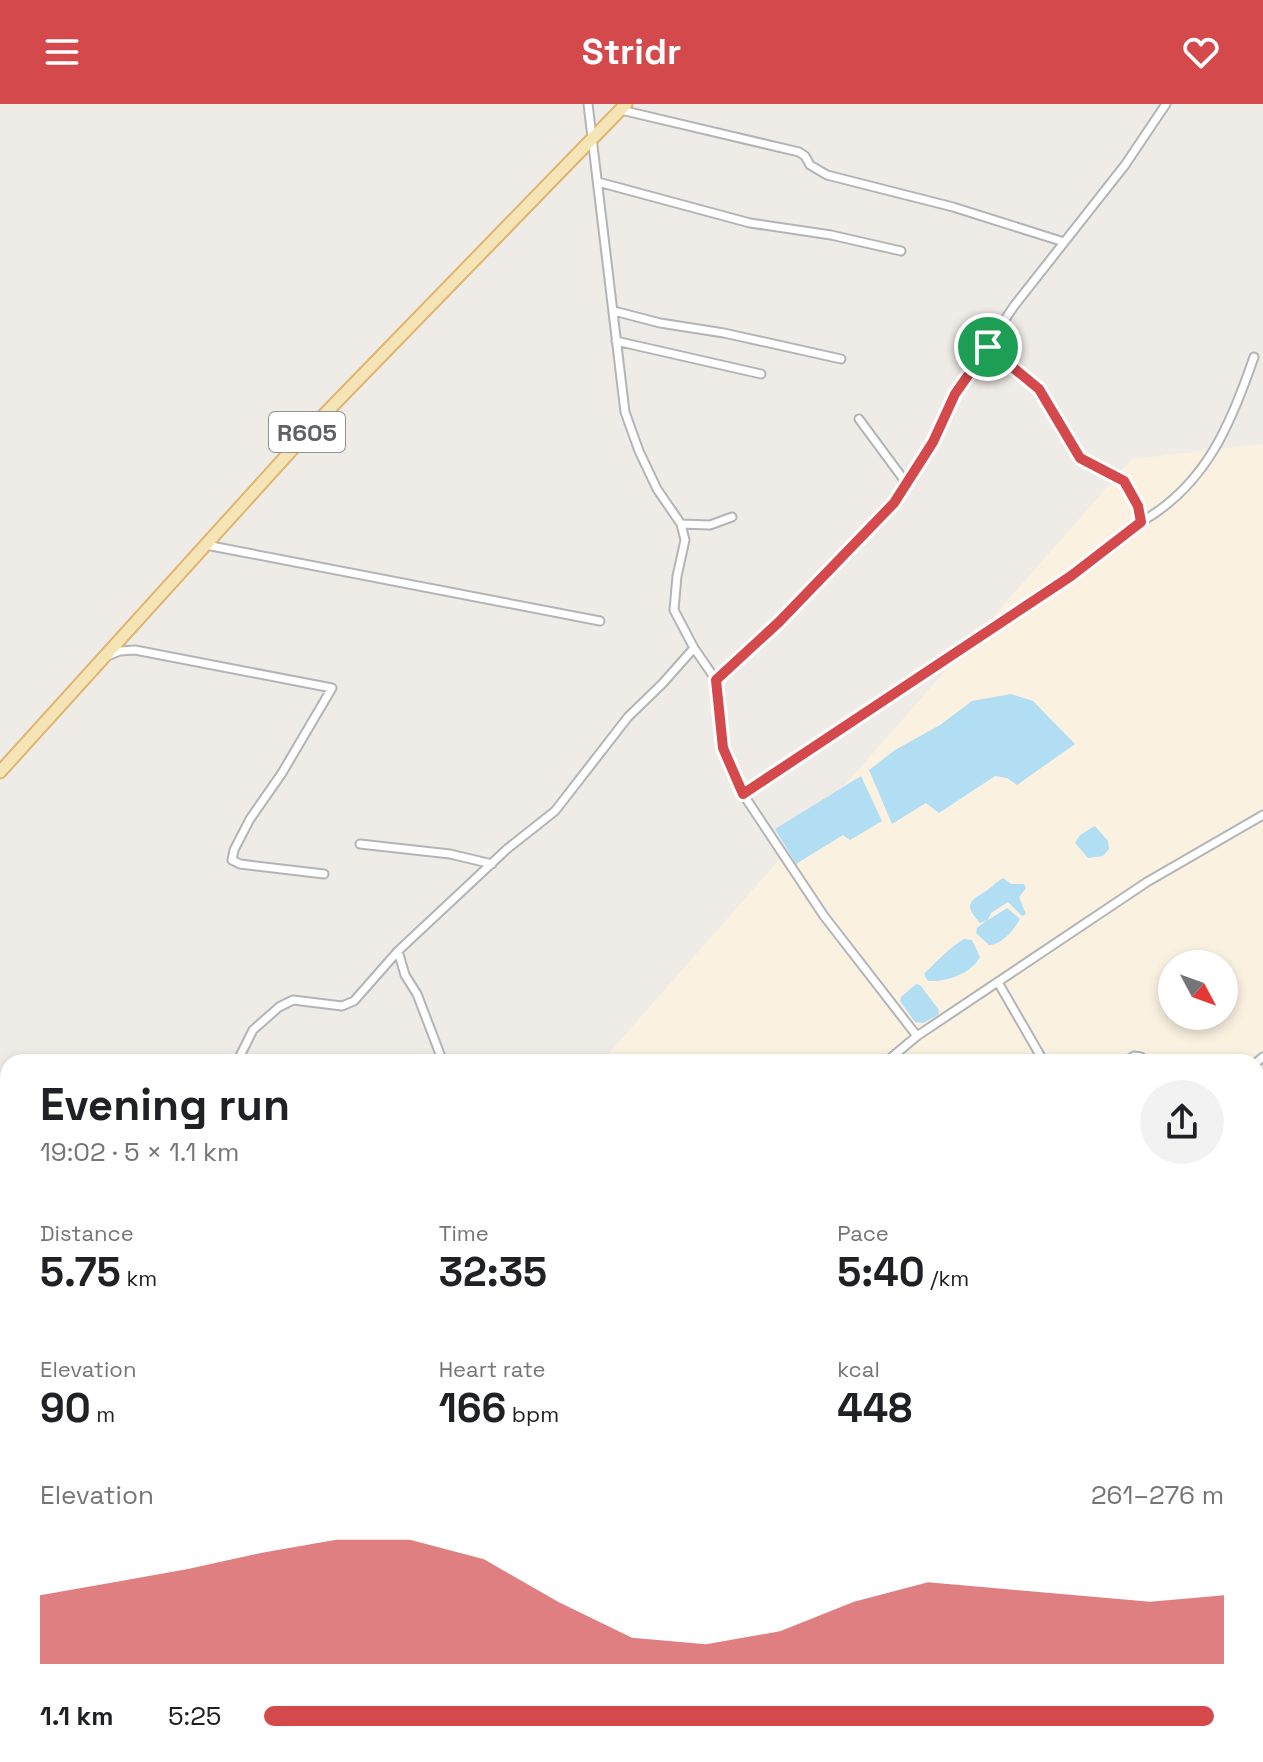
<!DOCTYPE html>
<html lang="en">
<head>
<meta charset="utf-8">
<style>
  body { margin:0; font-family:"Space Grotesk",sans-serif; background:#f2f2f2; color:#202124; height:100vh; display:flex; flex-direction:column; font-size:30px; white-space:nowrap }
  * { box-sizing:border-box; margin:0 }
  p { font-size:26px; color:#757577 }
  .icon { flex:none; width:44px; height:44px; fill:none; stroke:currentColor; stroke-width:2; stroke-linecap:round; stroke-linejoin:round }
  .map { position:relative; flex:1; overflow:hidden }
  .sheet { position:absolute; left:0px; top:950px; width:1264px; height:708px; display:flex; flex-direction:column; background:#fff; border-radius:24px 24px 0 0; box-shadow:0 4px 12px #0003 }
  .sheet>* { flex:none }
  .needle { width:52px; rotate:131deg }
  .buttons { position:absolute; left:1158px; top:846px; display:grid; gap:16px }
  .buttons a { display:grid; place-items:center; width:80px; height:80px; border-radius:50%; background:#fff; box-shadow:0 4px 12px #0003; font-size:40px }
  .pin { position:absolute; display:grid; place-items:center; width:68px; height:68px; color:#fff; margin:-34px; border:4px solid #fff; border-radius:50%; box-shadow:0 2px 8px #0007 }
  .round { display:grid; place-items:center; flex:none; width:84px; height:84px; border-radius:42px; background:#f2f2f2 }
  .headline { display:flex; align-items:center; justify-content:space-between; height:136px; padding:0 40px }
  h1 { font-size:44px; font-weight:800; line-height:60px }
  .figures { display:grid; grid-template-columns:repeat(3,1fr); gap:12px; height:136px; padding:8px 40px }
  .figures div { display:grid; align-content:center }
  .figures b { font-size:40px; font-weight:800 }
  .figures small { font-size:22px; font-weight:400 }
  .figures p { font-size:22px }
  .chart { height:224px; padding:16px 40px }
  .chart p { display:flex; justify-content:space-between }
  .chart svg { width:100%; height:144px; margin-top:8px; fill:#d3494c; opacity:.7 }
  ul { padding:0 40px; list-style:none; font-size:26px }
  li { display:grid; grid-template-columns:128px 96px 1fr; align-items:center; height:60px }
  li i { height:20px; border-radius:10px; background:#d3494c }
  header { display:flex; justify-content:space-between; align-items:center; height:104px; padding:0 40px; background:#d3494c; color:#fff; font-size:36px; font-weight:800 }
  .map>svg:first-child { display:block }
  .commercial { fill:#faf1e1; fill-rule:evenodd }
  .water { fill:#b2def4 }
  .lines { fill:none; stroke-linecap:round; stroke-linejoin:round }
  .minor-casing { stroke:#b2b4b7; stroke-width:11 }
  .primary-casing { stroke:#dfb56f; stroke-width:15 }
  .minor { stroke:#fff; stroke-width:7 }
  .primary { stroke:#f5e4b6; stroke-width:11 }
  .route-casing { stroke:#fff; stroke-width:16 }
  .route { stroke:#d3494c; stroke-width:10 }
  .labels { text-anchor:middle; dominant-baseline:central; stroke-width:7; stroke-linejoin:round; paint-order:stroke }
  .shield { fill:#fff; stroke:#8f9193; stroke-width:2 }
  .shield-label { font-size:24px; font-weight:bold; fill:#5f6265 }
</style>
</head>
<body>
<header><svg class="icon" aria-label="menu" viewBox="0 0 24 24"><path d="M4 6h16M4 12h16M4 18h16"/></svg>Stridr<svg class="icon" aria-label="heart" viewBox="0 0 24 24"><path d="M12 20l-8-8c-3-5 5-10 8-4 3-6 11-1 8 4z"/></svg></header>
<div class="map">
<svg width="1263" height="1658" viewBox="0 0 1263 1658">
  <rect width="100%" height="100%" fill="#efece7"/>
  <path class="commercial" d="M1263,340v1318h-1262l7,-8h1248v-692h-655l531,-603zM1172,860h52v52h-52z"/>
  <path class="water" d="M1011,590l22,7 42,43 -58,41 -10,-7 -12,-2 -56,37 -13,-10 -34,21 -23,-54 26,-20 45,-25 32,-24z
    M861,672l21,45 -32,19 -7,-5 -47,29 -21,-35z
    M1095,722l13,15 1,8 -6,7 -15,2 -13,-15 5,-8z
    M1003,774l8,6h13l2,4 -7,9 7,17 -4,2 -14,-14 -17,11 -3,7 19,-12 13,11c-6,11 -19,26 -31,26l-13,-12 1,-5 10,-8 -7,3c-16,-18 -12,-21 6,-32 6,-4 10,-9 17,-13z
    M964,835l8,1 8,17c-9,17 -34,25 -52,24l-4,-7c13,-13 24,-25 40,-35z
    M916,880l4,1 19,25 -1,5 -15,8 -8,-1 -15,-21 1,-4z"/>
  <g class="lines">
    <g class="minor-casing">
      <path id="minor" d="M588,0l37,308 14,39 18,38 24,35 4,16 -8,36 -3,34 20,38 22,32 7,68 6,18 14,28 81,122 93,120 -31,26
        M621,6l178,42 6,4 5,9 17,10 126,32 111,35
        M598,78l152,41 81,12 70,16
        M614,207l46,12 64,10 117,26
        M616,237l145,33
        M859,315l48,65
        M1141,418c65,-37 90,-98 113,-165
        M681,420l29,1 22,-8
        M206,441l394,76
        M110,551l10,-4 15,-1 197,38 -50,85 -32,46 -16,31 -2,10 8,4 84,10
        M716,576l63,-58 115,-119 39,-61 22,-48 59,-88 111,-141 41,-61
        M743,690l328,-218 70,-54 -3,-16 -14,-25 -44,-23 -41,-69 -51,-42
        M360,740l90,10 42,10
        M398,847l7,24 12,19 26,68
        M999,880l45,78
        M917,932l230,-154 116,-67
        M237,958l16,-32 26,-23 14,-7 49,6 12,-5 44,-50 109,-102 48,-38 73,-94 35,-34 31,-35
        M1125,958l9,-6 7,1 4,5
        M1256,959l7,-6
        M1256,1166l7,2
        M0,1178l8,-7
        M0,1326l8,-8
        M0,1443l8,8
        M0,1471l8,-7
        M213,1650l7,8
        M151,1658l8,-8
        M557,1658l9,-8"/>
    </g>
    <g class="primary-casing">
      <path id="primary" d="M0,668l317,-350 309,-318"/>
    </g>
    <use href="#minor" class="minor"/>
    <use href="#primary" class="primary"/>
  </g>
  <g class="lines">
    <g class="route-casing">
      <path id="route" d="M988,243l51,42 41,69 44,23 14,25 3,16 -70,54 -328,218 -20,-46 -7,-68 63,-58 115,-119 39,-61 22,-48z"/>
    </g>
    <use href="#route" class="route"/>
  </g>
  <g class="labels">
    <rect class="shield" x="269" y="308" width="76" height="40" rx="6"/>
    <g class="shield-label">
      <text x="307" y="328">R605</text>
    </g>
  </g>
</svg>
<div class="buttons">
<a><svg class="needle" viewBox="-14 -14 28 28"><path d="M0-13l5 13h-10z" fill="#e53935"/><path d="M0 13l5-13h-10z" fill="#757577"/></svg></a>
</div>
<div class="pin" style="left:988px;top:243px;background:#1e9e55"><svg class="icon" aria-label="arrive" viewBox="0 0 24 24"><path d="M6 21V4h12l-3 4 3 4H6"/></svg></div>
<section class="sheet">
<div class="headline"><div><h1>Evening run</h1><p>19:02 · 5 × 1.1 km</p></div><a class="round"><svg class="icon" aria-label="share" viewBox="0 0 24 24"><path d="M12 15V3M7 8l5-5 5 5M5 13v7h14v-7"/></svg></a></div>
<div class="figures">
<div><p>Distance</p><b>5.75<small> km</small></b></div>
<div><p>Time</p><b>32:35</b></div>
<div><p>Pace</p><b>5:40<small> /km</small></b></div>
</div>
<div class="figures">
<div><p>Elevation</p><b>90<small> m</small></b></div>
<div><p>Heart rate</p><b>166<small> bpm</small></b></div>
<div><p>kcal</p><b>448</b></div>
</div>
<div class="chart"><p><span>Elevation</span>261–276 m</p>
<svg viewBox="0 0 160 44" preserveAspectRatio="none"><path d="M0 44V23L10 19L20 15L30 10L40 6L50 6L60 12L70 25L80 36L90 38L100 34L110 25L120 19L130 21L140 23L150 25L160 23V44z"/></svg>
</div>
<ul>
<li><b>1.1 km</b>5:25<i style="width:99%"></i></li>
</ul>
</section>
</div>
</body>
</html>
